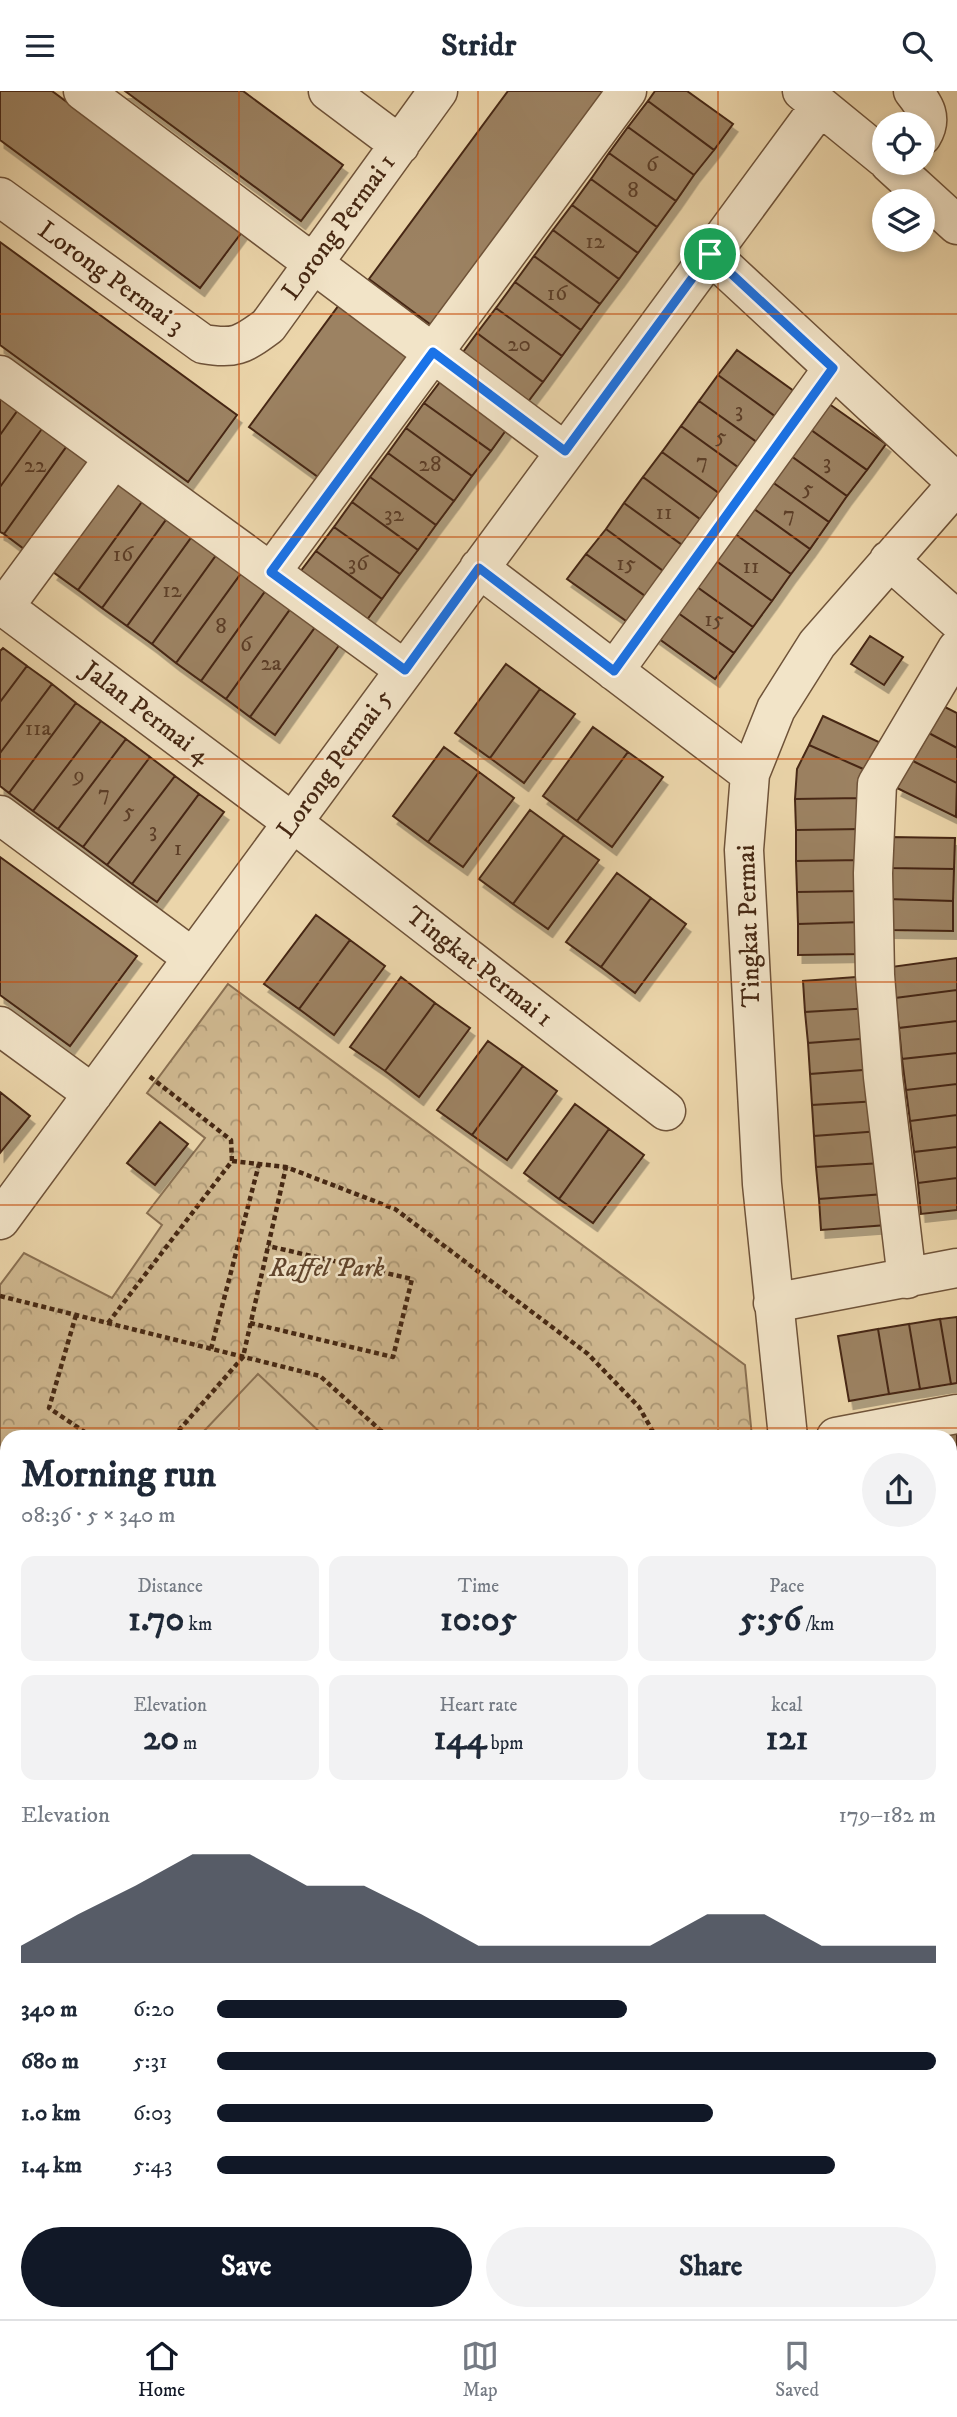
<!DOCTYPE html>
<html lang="en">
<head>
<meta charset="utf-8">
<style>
  body { margin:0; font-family:"IM FELL DW Pica",serif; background:#f2f2f3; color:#1f2937; height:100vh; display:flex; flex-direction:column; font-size:26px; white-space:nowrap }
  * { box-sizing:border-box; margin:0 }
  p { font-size:23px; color:#747a83 }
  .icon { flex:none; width:38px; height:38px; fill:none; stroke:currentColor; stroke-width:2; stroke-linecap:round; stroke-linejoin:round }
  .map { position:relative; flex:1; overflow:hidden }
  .drawer { position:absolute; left:0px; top:1339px; width:957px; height:891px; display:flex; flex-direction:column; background:#fff; border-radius:21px 21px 0 0; box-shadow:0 4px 10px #0003 }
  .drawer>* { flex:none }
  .tools { position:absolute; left:872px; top:21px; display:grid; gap:14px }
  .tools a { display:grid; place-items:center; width:63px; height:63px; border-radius:50%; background:#fff; box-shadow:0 4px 10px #0003; font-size:35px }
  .pin { position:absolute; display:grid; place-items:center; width:60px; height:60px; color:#fff; margin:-30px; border:4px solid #fff; border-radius:50%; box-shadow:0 2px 7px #0007 }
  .round { display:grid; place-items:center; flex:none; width:74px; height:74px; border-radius:37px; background:#f2f2f3 }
  .head { display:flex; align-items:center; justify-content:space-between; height:119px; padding:0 21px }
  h1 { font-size:38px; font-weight:700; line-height:52px }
  .stats { display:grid; grid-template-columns:repeat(3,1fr); gap:10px; height:119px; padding:7px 21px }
  .stats div { display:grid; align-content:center; border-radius:14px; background:#f2f2f3; text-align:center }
  .stats b { font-size:35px; font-weight:700 }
  .stats small { font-size:19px; font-weight:400 }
  .stats p { font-size:19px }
  .chart { height:196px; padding:14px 21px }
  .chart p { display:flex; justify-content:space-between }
  .chart svg { width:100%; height:126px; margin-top:7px; fill:#111827; opacity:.7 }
  .primary-button { display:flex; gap:14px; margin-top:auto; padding:14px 21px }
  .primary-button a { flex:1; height:80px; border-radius:42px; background:#111827; color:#fff; font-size:28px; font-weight:700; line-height:80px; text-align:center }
  .primary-button a+a { background:#f2f2f3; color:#1f2937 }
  ul { padding:0 21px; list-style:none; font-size:23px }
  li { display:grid; grid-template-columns:112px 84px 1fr; align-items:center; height:52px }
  li i { height:18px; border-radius:9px; background:#111827 }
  header { display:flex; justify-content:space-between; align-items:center; height:91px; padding:0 21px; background:#fff; font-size:32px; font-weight:700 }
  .tab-bar { display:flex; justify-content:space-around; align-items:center; height:98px; border-top:2px solid #e0e1e3; background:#fff; font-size:19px; color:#747a83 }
  .tab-bar a { display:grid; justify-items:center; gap:4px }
  .tab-bar .active { color:#111827 }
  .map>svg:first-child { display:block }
  .forest { fill:url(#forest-firs); stroke:#8a7052; stroke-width:2 }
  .park { fill:url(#park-crowns); stroke:#8a7052; stroke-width:2 }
  .garden { fill:#cfb890; stroke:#8a7052; stroke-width:2 }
  .building { fill:#9c8262; stroke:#462813; stroke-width:2; filter:url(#shadow) }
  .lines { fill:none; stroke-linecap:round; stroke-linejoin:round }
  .minor-casing { stroke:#6f5339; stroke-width:41 }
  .path { stroke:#462813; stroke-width:4.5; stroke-dasharray:5 3.5; stroke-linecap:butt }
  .minor { stroke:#f2e4c8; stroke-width:38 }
  .route-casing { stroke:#fff; stroke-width:14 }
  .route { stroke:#1a73e8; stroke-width:9 }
  .grid { fill:none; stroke:#c84f0d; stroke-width:2; stroke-opacity:0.55 }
  .labels { text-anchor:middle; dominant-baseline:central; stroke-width:5; stroke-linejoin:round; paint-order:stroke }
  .number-label { font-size:23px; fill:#5c3e27 }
  .street-label { font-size:26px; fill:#462813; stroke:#f2e4c8 }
  .park-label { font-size:26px; font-style:italic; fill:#61452c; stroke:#f2e4c8 }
</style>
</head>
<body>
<header><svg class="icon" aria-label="menu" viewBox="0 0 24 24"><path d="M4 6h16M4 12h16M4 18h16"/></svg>Stridr<svg class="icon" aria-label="search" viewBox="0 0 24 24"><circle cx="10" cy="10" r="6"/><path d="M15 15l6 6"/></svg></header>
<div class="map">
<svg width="957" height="2228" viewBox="0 0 957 2228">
  <defs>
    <pattern id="forest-firs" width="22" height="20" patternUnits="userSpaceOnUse" patternTransform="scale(1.75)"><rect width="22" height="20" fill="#cfb890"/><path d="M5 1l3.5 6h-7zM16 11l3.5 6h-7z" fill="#aa9674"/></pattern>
    <pattern id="park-crowns" width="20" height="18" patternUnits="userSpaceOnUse" patternTransform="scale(1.75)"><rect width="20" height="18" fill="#cfb890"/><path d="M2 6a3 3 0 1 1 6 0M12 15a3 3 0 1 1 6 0" fill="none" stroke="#aa9674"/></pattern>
    <filter id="shadow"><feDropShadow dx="4.5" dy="8" stdDeviation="0" flood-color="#0004"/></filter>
  </defs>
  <rect width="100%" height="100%" fill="#ebd5aa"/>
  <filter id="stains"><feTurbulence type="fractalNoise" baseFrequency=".00286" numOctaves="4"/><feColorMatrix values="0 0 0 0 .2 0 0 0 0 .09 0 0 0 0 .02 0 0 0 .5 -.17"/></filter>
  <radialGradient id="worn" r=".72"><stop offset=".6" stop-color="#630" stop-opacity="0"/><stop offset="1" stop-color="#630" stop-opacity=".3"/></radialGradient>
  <path class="forest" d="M0,1713l7,2v335l-7,-5z
    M957,1846v192h-7v-191z
    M640,2223l2,5h-411l-7,-5z"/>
  <path class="park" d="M228,893l517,381 7,72h-745v54l-7,-5v-201l24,-32 88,45 50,-73 -15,-12 58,-75 -58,-45z"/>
  <path class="garden" d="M258,1283l67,63h-112l-8,-7z"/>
  <path class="building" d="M0,0h52l190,141 -42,56 -200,-148z
    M125,0h118l100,74 -42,56z
    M508,0h107l-177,239 -69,-51z
    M655,0h32l46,33 -19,26 -66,-49z
    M648,10l66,49 -20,25 -66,-48z
    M628,36l66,48 -18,26 -67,-48z
    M609,62l67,48 -19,26 -66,-48z
    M591,88l66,48 -19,26 -66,-48z
    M572,114l66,48 -19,26 -66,-49z
    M553,139l66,49 -19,25 -66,-48z
    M0,151l237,173 -49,67 -188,-137z
    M534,165l66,48 -19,26 -66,-48z
    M515,191l66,48 -19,26 -66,-48z
    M339,214l69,51 -90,121 -69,-50z
    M496,217l66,48 -19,26 -66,-49z
    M477,242l66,49 -19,25 -66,-48z
    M737,259l61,44 -19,25 -61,-44z
    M718,284l61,44 -18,26 -62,-44z
    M443,287l66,48 -18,25 -67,-48z
    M0,303l20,13 -20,28z
    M699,310l62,44 -19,25 -61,-44z
    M825,310l61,43 -19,26 -60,-43z
    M424,312l67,48 -19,25 -66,-48z
    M20,316l24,19 -44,61v-52z
    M44,335l25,17 -65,91 -4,-2v-45z
    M681,335l61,44 -19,26 -61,-44z
    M807,336l60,43 -20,26 -60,-43z
    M406,337l66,48 -18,25 -66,-48z
    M69,352l26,18 -67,91 -24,-18z
    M662,361l61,44 -19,26 -61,-45z
    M388,362l66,48 -18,24 -66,-48z
    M787,362l60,43 -18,26 -61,-43z
    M370,386l66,48 -18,25 -66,-48z
    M643,386l61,45 -19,25 -61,-44z
    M768,388l61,43 -19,27 -60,-43z
    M119,390l25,18 -66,91 -25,-18z
    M144,408l24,18 -66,91 -24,-18z
    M352,411l66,48 -18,24 -66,-47z
    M624,412l61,44 -19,26 -60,-44z
    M750,415l60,43 -19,25 -60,-43z
    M168,426l25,18 -66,91 -25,-18z
    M334,436l66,47 -18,25 -66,-48z
    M606,438l60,44 -18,25 -62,-44z
    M731,440l60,43 -19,27 -60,-43z
    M193,444l24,19 -65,90 -25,-18z
    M316,460l66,48 -18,25 -67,-48z
    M217,463l25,18 -66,91 -24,-19z
    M586,463l62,44 -19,25 -62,-44z
    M712,467l60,43 -19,26 -60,-43z
    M242,481l24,18 -65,91 -25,-18z
    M693,493l60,43 -19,26 -60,-43z
    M266,499l25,18 -65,91 -25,-18z
    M291,517l25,18 -66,91 -24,-18z
    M674,519l60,43 -19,26 -60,-43z
    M316,535l24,18 -65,91 -25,-18z
    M870,545l33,21 -19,28 -33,-21z
    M3,557l24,18 -27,36v-51z
    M506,573l34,25 -50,69 -35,-25z
    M27,575l25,18 -52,69v-51z
    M52,593l24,19 -67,90 -9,-7v-33z
    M540,598l35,25 -51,69 -34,-25z
    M76,612l25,18 -68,90 -24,-18z
    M939,613l18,9v35l-32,-17z
    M823,625l60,28 -13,28 -61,-27z
    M101,630l25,18 -68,90 -25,-18z
    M593,636l35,25 -51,69 -34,-25z
    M925,640l32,17v35l-46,-23z
    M126,648l24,18 -67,90 -25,-18z
    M809,654l61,27 -9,26 -66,1 2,-30z
    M444,656l35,25 -51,70 -35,-26z
    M628,661l35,25 -51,70 -35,-26z
    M150,666l25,19 -68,89 -24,-18z
    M911,669l46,23 -1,34 -59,-29z
    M479,681l35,26 -51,69 -35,-25z
    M175,685l24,18 -67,90 -25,-19z
    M199,703l25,18 -67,90 -25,-18z
    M861,707l1,31 -66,1 -1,-31z
    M530,719l34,25 -51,69 -34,-25z
    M862,738v31l-66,1v-31z
    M564,744l35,25 -51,69 -35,-25z
    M889,746l66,1 -1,31 -66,-1z
    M0,766l137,99 -67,90 -70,-51z
    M862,769l1,31 -66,1 -1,-31z
    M888,777l66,1 -1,32 -66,-2z
    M617,782l34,25 -50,69 -35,-25z
    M863,800v31l-65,2 -1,-32z
    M651,807l35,26 -51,69 -34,-26z
    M887,808l66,2v30l-66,-1z
    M316,824l34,25 -51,69 -35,-25z
    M863,831l2,32 -67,1v-31z
    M350,849l35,26 -51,69 -35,-26z
    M957,867v32l-62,8 -4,-31z
    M869,885l2,32 -66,4 -2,-31z
    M401,886l34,26 -50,68 -35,-24z
    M957,899v31l-58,7 -4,-30z
    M435,912l35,25 -51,69 -34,-26z
    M871,917l2,30 -65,5 -3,-31z
    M957,930v32l-55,6 -3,-31z
    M873,947l3,31 -66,5 -2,-31z
    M488,950l35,25 -51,69 -35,-25z
    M957,962v31l-51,6 -4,-31z
    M523,975l34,25 -50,69 -35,-25z
    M876,978l2,32 -66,4 -2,-31z
    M957,993v31l-47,6 -4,-31z
    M0,1001l30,24 -30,37z
    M878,1010l2,30 -66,5 -2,-31z
    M575,1013l34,25 -50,70 -35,-26z
    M957,1024v32l-43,5 -4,-31z
    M160,1031l28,22 -33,41 -28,-22z
    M609,1038l35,26 -51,68 -34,-24z
    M880,1040l2,32 -66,4 -2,-31z
    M957,1056v31l-39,5 -4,-31z
    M882,1072l2,31 -65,5 -3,-32z
    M957,1087v32l-36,4 -3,-31z
    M884,1103l3,31 -66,5 -2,-31z
    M957,1226v66l-6,1 -11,-65z
    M940,1228l11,65 -31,5 -11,-65z
    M909,1233l11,65 -31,5 -11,-65z
    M878,1238l11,65 -40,7 -11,-65z
    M957,1341v67l-5,1 -2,-63 -9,-2z
    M950,1733h2l4,31 -6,1z
    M956,1764l1,31 -7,1v-31z"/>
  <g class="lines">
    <g class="minor-casing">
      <path id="minor" d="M83,0l482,361
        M328,0l72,54
        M802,0l82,67
        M913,0c12,15 20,27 9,45
        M889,72l68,62
        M0,106l203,147c32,5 38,2 65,-18l170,-235
        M710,163l247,229
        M0,284l405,295
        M889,469l68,60
        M479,477l271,206
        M271,481l356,-481
        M0,513l292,218 374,289
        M4,516l110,-149
        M614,580l219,-303
        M0,724l193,143
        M0,935l93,68
        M0,1129l820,-1114
        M907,1188l-24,-202 -8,-102 -2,-102 4,-89 80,-135
        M773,1212l184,-35
        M788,1346l-26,-253 -18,-334 6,-76 26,-65 41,-65 140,-160
        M836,1346l121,-23
        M950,1455l7,-2
        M0,1465l7,5
        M950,1584l7,40
        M0,1594l7,-7
        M950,1830l7,-1
        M950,2056l7,-2
        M738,2222l4,6
        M856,2222l1,6"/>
    </g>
    <path class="path" d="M232,1070l54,6 109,42 193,145 51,53 17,30
      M0,1205l320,80 68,61
      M76,1224l-27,93 43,29
      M108,1232l124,-162 -1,-21 -82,-64
      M250,1232l143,34 19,-78 -144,-33
      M211,1258l48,-185
      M173,1346l70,-80 43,-190"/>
    <use href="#minor" class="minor"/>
  </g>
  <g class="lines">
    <g class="route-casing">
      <path id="route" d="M710,163l123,114 -219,303 -135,-103 -74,102 -134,-98 162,-220 132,99z"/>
    </g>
    <use href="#route" class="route"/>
  </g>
  <path class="grid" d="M239,0v1346M478,0v1346M718,0v1346M0,223h957M0,446h957M0,668h957M0,891h957M0,1114h957M0,1337h957M0,1560h7M950,1560h7M0,1782h7M950,1782h7M0,2005h7M950,2005h7M239,2222v6M478,2222v6M718,2222v6"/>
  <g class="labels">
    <g class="number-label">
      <text x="652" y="73">6</text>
      <text x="633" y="99">8</text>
      <text x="595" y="150">12</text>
      <text x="557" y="202">16</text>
      <text x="519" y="253">20</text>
      <text x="739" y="319">3</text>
      <text x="721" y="345">5</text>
      <text x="702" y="370">7</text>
      <text x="827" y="371">3</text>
      <text x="430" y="373">28</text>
      <text x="35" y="374">22</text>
      <text x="808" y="397">5</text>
      <text x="664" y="421">11</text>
      <text x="394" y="423">32</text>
      <text x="789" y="423">7</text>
      <text x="123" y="463">16</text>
      <text x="358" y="472">36</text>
      <text x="626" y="472">15</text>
      <text x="751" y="475">11</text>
      <text x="172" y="499">12</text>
      <text x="714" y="528">15</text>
      <text x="221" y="535">8</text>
      <text x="246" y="553">6</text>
      <text x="271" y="572">2a</text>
      <text x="38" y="637">11a</text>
      <text x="79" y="684">9</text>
      <text x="104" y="702">7</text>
      <text x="129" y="720">5</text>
      <text x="153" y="739">3</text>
      <text x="178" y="757">1</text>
    </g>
    <g class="street-label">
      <text transform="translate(339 136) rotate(-54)">Lorong Permai 1</text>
      <text transform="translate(111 187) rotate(36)">Lorong Permai 3</text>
      <text transform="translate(146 622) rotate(37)">Jalan Permai 4</text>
      <text transform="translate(335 673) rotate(-54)">Lorong Permai 5</text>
      <text transform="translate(749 835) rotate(-92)">Tingkat Permai</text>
      <text transform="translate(479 876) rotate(38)">Tingkat Permai 1</text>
    </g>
    <g class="park-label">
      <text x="327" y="1177">Raffel Park</text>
    </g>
  </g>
  <rect width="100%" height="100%" filter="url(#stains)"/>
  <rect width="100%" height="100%" fill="url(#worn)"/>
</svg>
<div class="tools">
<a><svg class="icon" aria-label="locate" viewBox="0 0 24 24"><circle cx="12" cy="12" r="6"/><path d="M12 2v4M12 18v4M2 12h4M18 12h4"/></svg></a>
<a><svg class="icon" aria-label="layers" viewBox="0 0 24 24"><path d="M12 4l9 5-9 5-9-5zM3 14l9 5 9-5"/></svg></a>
</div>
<div class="pin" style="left:710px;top:163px;background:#1e9e55"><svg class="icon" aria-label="arrive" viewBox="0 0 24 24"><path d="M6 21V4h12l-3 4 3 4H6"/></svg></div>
<section class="drawer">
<div class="head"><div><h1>Morning run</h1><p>08:36 · 5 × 340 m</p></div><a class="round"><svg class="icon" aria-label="share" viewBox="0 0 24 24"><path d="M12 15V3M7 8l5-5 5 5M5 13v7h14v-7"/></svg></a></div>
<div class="stats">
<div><p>Distance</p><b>1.70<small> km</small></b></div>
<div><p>Time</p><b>10:05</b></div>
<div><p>Pace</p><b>5:56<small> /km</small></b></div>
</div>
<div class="stats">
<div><p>Elevation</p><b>20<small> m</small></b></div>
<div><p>Heart rate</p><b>144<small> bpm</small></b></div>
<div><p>kcal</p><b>121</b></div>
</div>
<div class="chart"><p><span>Elevation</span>179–182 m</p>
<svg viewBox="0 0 160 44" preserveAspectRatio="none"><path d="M0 44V38L10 27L20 17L30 6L40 6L50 17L60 17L70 27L80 38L90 38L100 38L110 38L120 27L130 27L140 38L150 38L160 38V44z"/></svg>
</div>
<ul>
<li><b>340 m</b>6:20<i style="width:57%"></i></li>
<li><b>680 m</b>5:31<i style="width:100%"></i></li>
<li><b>1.0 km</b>6:03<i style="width:69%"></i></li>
<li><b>1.4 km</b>5:43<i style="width:86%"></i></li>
</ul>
<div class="primary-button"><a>Save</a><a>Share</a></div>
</section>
</div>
<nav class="tab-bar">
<a class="active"><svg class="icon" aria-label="home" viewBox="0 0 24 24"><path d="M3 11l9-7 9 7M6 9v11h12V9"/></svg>Home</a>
<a><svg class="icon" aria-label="map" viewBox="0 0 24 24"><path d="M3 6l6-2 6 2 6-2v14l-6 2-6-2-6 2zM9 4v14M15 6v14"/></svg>Map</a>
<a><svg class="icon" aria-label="saved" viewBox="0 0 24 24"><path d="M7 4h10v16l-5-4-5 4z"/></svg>Saved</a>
</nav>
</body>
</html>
